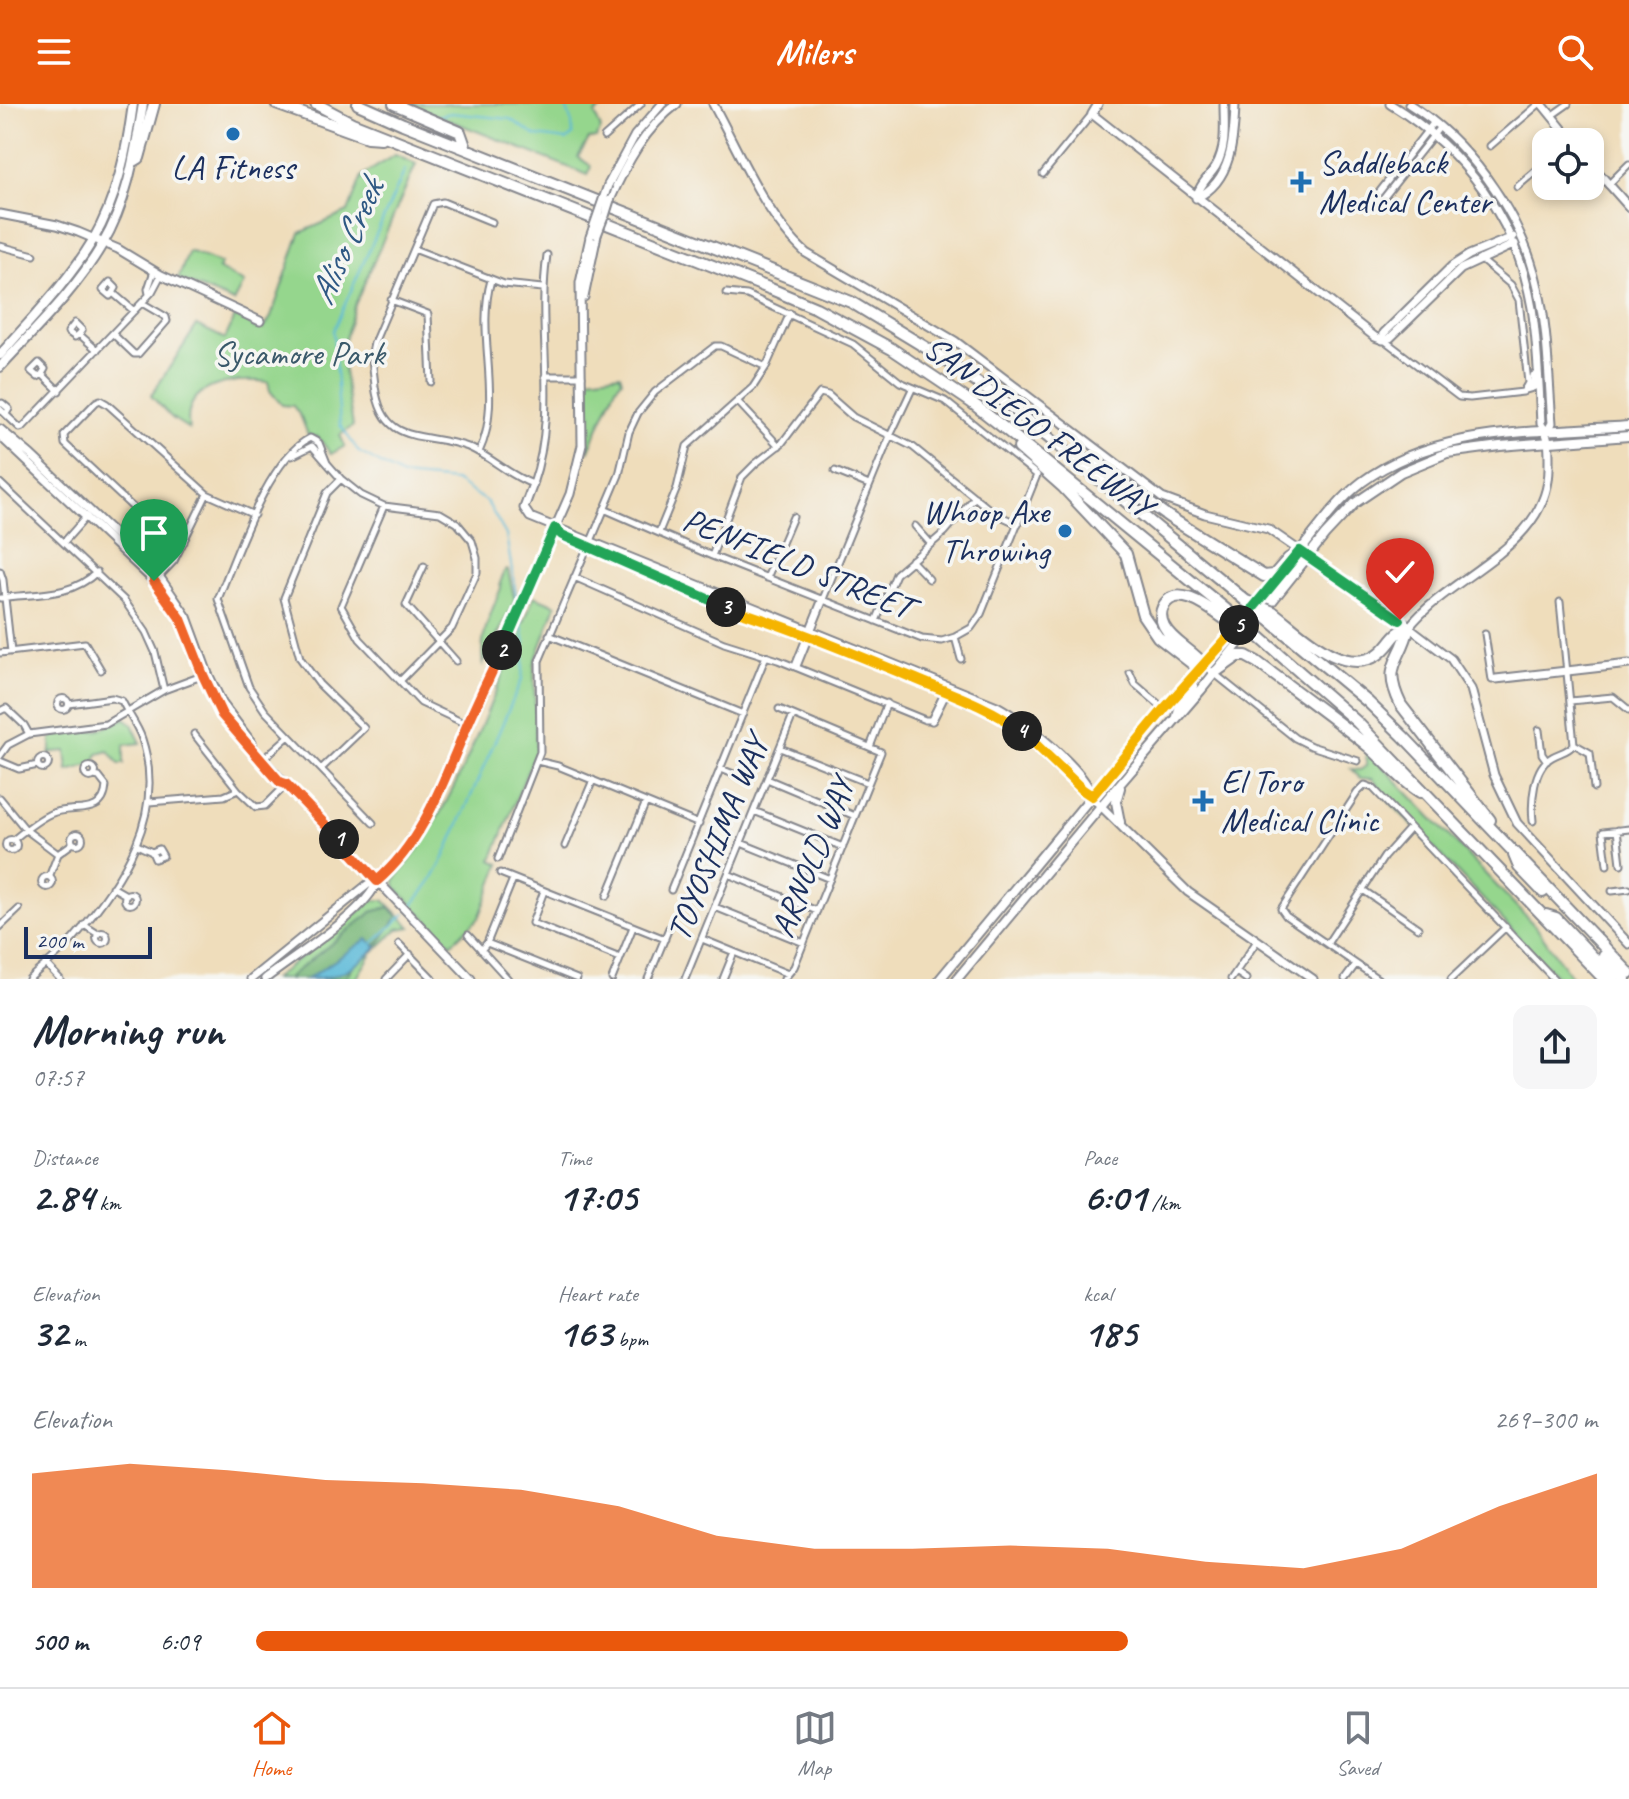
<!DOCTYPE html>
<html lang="en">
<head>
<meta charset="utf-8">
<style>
  body { margin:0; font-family:Caveat,sans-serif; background:#f6f6f7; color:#1f2937; height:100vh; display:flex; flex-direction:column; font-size:30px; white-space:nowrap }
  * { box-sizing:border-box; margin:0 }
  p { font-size:26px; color:#747a83 }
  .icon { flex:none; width:44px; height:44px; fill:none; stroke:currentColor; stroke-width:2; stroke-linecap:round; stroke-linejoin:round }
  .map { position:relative; height:875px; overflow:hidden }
  .drawer { display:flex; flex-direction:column; background:#fff; flex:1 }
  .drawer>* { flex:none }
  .tools { position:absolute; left:1532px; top:24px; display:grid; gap:16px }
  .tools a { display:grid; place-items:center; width:72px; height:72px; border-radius:16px; background:#fff; box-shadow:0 4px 12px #0003; font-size:40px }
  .scale { position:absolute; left:24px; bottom:20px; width:128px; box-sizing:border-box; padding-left:8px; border:4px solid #1b2f5e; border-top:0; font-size:22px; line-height:28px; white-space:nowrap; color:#1b2f5e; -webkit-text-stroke:6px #f6f6f2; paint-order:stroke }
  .pin { position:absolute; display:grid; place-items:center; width:68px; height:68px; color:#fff; margin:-82px -34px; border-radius:50% 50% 50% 0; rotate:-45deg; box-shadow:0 0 8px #0007 }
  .pin .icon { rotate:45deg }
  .km { position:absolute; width:40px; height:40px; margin:-20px; border-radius:50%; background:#222; color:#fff; font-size:22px; line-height:40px; text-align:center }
  .round { display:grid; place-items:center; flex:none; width:84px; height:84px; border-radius:16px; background:#f6f6f7 }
  .headline { display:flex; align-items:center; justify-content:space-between; height:136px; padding:0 32px }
  h1 { font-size:44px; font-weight:700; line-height:60px }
  .stats { display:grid; grid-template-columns:repeat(3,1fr); gap:12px; height:136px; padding:8px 32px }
  .stats div { display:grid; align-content:center }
  .stats b { font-size:40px; font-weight:700 }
  .stats small { font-size:22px; font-weight:400 }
  .stats p { font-size:22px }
  .chart { height:224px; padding:16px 32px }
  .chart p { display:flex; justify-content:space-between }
  .chart svg { width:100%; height:144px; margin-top:8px; fill:#ea580c; opacity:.7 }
  ul { padding:0 32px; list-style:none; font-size:26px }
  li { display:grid; grid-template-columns:128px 96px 1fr; align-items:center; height:60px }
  li i { height:20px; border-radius:10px; background:#ea580c }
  header { display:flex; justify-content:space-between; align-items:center; height:104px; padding:0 32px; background:#ea580c; color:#fff; font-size:36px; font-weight:700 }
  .dock { display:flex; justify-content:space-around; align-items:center; height:112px; border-top:2px solid #e0e1e3; background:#fff; font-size:22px; color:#747a83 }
  .dock a { display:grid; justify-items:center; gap:4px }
  .dock .current { color:#ea580c }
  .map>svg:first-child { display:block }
  .green { fill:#95d68d; stroke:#588276; stroke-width:2 }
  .forest { fill:#78b778; stroke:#4a736b; stroke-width:2 }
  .water { fill:#5ab9d8; stroke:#3a749b; stroke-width:2 }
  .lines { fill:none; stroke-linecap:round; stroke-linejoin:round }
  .stream { stroke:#5ab9d8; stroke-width:2 }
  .street-casing { stroke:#85868c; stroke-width:9 }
  .secondary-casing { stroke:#85868c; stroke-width:11 }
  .primary-casing { stroke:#85868c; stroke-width:12 }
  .highway-casing { stroke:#85868c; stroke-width:14 }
  .street { stroke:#fff; stroke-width:5 }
  .secondary { stroke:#fff; stroke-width:7 }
  .primary { stroke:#fff; stroke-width:8 }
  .highway { stroke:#fff; stroke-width:10 }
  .secondary-bridge-casing { stroke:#85868c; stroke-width:11; stroke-linecap:butt }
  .highway-bridge-casing { stroke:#85868c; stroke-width:14; stroke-linecap:butt }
  .secondary-bridge { stroke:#fff; stroke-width:7 }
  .highway-bridge { stroke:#fff; stroke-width:10 }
  .split-1-casing { stroke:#fff; stroke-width:16 }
  .split-2-casing { stroke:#fff; stroke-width:16 }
  .split-3-casing { stroke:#fff; stroke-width:16 }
  .split-4-casing { stroke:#fff; stroke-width:16 }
  .split-5-casing { stroke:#fff; stroke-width:16 }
  .split-6-casing { stroke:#fff; stroke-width:16 }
  .split-1 { stroke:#f0652b; stroke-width:10 }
  .split-2 { stroke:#f0652b; stroke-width:10 }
  .split-3 { stroke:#22a559; stroke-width:10 }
  .split-4 { stroke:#f5b400; stroke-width:10 }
  .split-5 { stroke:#f5b400; stroke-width:10 }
  .split-6 { stroke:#22a559; stroke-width:10 }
  .poi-dot { fill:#1f6fb2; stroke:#f6f6f2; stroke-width:3 }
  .labels { text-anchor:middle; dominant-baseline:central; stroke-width:7; stroke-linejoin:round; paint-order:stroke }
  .poi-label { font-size:34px; fill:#1b2f5e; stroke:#f6f6f2; text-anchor:start }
  .park-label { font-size:34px; fill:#3a596a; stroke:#f6f6f2 }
  .street-label { font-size:34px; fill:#1b2f5e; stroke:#f6f6f2 }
  .water-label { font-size:36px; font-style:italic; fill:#2e5883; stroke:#f6f6f2 }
</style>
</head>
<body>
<header><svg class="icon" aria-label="menu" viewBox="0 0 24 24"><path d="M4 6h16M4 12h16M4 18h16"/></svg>Milers<svg class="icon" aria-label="search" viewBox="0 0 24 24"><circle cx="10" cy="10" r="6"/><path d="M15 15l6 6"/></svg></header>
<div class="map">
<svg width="1629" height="875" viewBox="0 0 1629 875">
  <rect width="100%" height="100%" fill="#f6f6f2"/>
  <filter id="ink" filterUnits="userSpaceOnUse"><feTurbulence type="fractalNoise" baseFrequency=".0125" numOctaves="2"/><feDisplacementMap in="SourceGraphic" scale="16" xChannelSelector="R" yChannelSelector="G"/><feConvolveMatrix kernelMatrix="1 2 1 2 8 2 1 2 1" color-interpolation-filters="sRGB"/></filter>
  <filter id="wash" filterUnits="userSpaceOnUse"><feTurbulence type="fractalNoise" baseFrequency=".006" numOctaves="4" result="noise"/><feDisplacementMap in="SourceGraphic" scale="32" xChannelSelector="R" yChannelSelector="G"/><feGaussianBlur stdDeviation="1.8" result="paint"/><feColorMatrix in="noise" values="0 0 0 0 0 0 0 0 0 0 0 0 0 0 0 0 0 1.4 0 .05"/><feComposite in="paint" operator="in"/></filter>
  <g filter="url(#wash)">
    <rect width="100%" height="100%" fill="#efddbb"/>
    <path class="green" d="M408,0h200l-13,10 6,15 -5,9 -7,1 -11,18 13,9 -3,9z
      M395,51l21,9 -62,143 -13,46 12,73 -13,9 5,11 -14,8 -13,-17 -10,-2 -7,-18 -8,-11 -11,-1 -12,-14 -2,-9c-34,-4 -87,1 -79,47l-17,-11 -21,-22 46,-71 28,14 10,-22 11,4 9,7h9l7,-11 29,-84 48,-21 14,-36z
      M189,147l32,13 -3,5 26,14 -10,19 -56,-23z
      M620,270l2,6 -6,7 -28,65 1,-74z
      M505,466h3l7,31 -32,63c-4,-28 8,-51 18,-76l-1,-5z
      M534,492l22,9 -22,60 2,85 -44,110 8,4 -21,54 -28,26 -56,-57v-8c47,-55 75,-125 102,-191 12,-31 26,-61 37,-92z
      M125,614l7,6 9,19 -17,2v19h-5l-10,-13 -11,3 -5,10 -25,7 -2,-20 -13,1 -5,3 3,-4v-15l48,-6z
      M1369,648l167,175 37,52h-14l-171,-179 -15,-21 -13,-1 -9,-9 9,1 6,-4v-10z
      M374,796h10l27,27 -13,2 -26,24 -16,26h-83z"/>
    <path class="forest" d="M389,803l9,9 -19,27 -22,16 -12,20h-59l86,-67z"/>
    <path class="water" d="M367,835l10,8c-23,21 -39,32 -70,32z"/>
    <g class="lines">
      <path class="stream" d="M438,12l13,-3 59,6 26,17 31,4 6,-5 -1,-12 -7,-19
        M405,66l-72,161 7,94 19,27 43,24 53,5 32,21 19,33 12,71
        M409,806l22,-28 13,-24 78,-179 3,-36 -5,-27
        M371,841l34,-31"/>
    </g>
  </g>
  <g filter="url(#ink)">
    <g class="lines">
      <g class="street-casing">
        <path id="street" d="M1551,12l17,-12
          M604,33l37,-33
          M1490,42l49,-42
          M1043,70l49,-60
          M1608,81l21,-21
          M1517,83l29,-25
          M1376,99l1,-8 56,-72
          M1377,99l5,-3 57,-72
          M492,118l-49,-20 -10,2 -59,139c-4,14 0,29 1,43 8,62 50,45 93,61 24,10 41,29 65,37 26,-75 3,-152 14,-229
          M0,142l34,9
          M414,145l90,35 38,4
          M113,189l3,-5 -6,-6 -7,8 7,6 3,-3 21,18
          M726,189l21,2 106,49 47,38 45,19 92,74 -56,139 -10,14 -16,9
          M149,190l-1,-5 6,-18
          M391,196l37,14 3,68
          M79,230l-4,3 -7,-5 7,-9 7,7 -3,4 18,16
          M113,230l21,20h4l29,-33 -1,-4 -24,-14
          M1384,236l75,57 11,1 53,-6 5,-9 -9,-83 -8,-15 -31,-26
          M42,270l3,-5 -6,-6 -8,8 7,6 4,-3 17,17
          M545,272h37
          M738,298l41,44
          M0,300l2,-1 7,6 -3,5
          M0,305l20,19 3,-1 129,-135 9,-17
          M479,348c25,-53 -4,-116 12,-172
          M292,352l20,-10 29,33 20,16 23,11 56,7 17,10 15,18 5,17v15l-25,55 -52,53
          M327,359l-8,-20 -9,-5c-42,20 -74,119 -92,161l31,88 16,24 108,112
          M835,367l34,14
          M0,379l124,117 22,32 9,20 9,38
          M384,402l-43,100 19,33 61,64 47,22
          M604,405l108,47 210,83 20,2 13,-4 6,22
          M915,422l16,18
          M659,428l18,-44 10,-42 66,-59 13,-20 24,-54
          M591,437l28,-66 10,-43 9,-19 17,-21 60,-46h6l45,21
          M64,438l23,-26
          M184,438l-27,-12 -92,-86 -1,-9 32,-33 4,-2 7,4 100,90 47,21
          M712,452l30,-79 13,-13 27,-21 38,-50 8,2 25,22 60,30 81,66 24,11
          M911,456l18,19
          M424,462l-18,39 50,56
          M0,467l3,9 8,72
          M574,473l150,66 54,17 147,60h7
          M767,474l26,-61
          M157,475l17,-18 33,-67
          M0,494c35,-5 70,0 97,-26
          M823,495l67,-163 22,-47
          M1560,498l14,142
          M876,517l20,-47 49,-42 30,-35
          M1485,530l7,46 4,-1
          M549,531l194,79
          M0,549l85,-10 16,27
          M1205,562l90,72 16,8 47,15
          M1130,569l5,11 28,24
          M57.5 600a5.5 5.5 0 1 1 11 0a5.5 5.5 0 1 1-11 0Z
          M1570,597l43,-4 16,13
          M779,605l102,43 -87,215 -10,12
          M0,607l6,-3 18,17 5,9
          M1539,626l3,24 5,7
          M194,630l44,56 18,17 9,-1 21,-21
          M1574,640l16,9 4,35
          M870,643l17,-44
          M780,644l88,35
          M0,652l8,-11 21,-11 77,-10 58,-34 43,-16
          M37.5 659a5.5 5.5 0 1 1 11 0a5.5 5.5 0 1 1-11 0Z
          M262,656l27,-24
          M0,657l19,8 19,-4
          M537,657l21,5 141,58
          M84.5 668a5.5 5.5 0 1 1 11 0a5.5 5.5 0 1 1-11 0Z
          M322,664l42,-40 -45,-44 -19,-26 -16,-60 43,-105 14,-14
          M721,665l25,10
          M767,675l88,37
          M0,694l26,32 32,24
          M149,698l75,-6 14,-6
          M754,707l89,36
          M1533,717c-2,-19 0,-54 19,-64 9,-5 16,-5 22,-13
          M1617,726l4,34
          M71.5 735a5.5 5.5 0 1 1 11 0a5.5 5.5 0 1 1-11 0Z
          M5.5 741a5.5 5.5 0 1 1 11 0a5.5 5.5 0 1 1-11 0Z
          M13,736c11,-9 24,-20 37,-26 22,-10 54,5 56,-28l-7,-9 -5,-1
          M741,739l89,36
          M137,741l15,7 3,7 8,-3 -4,-7 -7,3
          M565,742l28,-66
          M498,755l42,-107 -1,-91 49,-115
          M1607,761l-4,-33 26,-3
          M500,769l165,66
          M728,770l89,37
          M41.5 778a5.5 5.5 0 1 1 11 0a5.5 5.5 0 1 1-11 0Z
          M49,773l9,-23 15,-11
          M112,783l14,8
          M671,786l95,-234
          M1363,786l55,38
          M544,787l-12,32 88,35
          M1612,787l17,-2
          M124.5 795a5.5 5.5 0 1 1 11 0a5.5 5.5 0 1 1-11 0Z
          M607,792l39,-94
          M715,803l89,36
          M84,821l14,9
          M0,823l19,-18
          M96.5 834a5.5 5.5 0 1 1 11 0a5.5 5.5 0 1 1-11 0Z
          M468,831l40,44
          M702,835l86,35
          M487,839l90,36
          M399,840l34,35
          M1327,840l57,-87 26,-29
          M481,846l6,-7 26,-64
          M45,859l15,16
          M1236,868l10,7
          M29,875c15,-14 32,-26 45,-41 48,-56 93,-123 68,-199 -4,-13 -14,-25 -20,-38l-10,-3 -43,6
          M386,875l24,-25
          M612,875l21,-52
          M648,875l21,-51
          M685,875l108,-264
          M723,875l11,-27
          M1231,875l26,-38
          M1345,875l11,-15
          M1378,875l-92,-63 -5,-7 76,-116 8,-8 8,3 181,191
          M1451,875l55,-52"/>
      </g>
      <g class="secondary-casing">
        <path id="secondary" d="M713,0c25,46 54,115 93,149l149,88 207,157 43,16 63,15 32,22
          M1098,0l-6,10 283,223 8,3
          M1390,0c75,46 127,116 142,204 6,38 7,77 9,116 9,12 8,27 8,41 2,81 -96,107 -140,162l42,32 20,30 23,86 23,48 112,121
          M1409,0c58,36 108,105 126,171 13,48 13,99 17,148l-5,9
          M1542,0l31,38
          M1590,59l39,44
          M608,81l27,-50 27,-31
          M1196,94c36,-16 38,-60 39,-94
          M1196,94c3,-13 13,-21 20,-32 11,-20 8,-39 8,-62
          M610,96c16,-36 35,-72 67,-96
          M0,110l57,11 21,7 40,17 43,26 99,46
          M584,193l13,-62
          M1383,236l1,-7 68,-67 17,-11 44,-18
          M1383,236l7,-2 71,-69 54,-25
          M1526,285l7,-2 1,-11
          M0,325l31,26 128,121 28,41 21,57 14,29 30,40
          M0,332l154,145 27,38 31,77 22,34 237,249
          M533,380l-9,24 6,9 467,189c27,15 85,61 95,89
          M555,424l7,7 163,71 83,29 180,75 25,14 24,19 151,149 125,87
          M796,562l27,-67
          M1496,575l133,-15
          M932,616l15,-30
          M251,875l116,-94 18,-11 15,-17 32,-49 138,-314 12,-49 -2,-162 10,-46
          M265,875c27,-21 103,-68 112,-98"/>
      </g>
      <g class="primary-casing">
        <path id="primary" d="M0,251c32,-37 68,-73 93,-115 24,-41 34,-90 40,-136
          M0,263c36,-39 75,-76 102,-122 26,-43 33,-93 41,-141
          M1297,451c20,-25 40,-54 65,-73 76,-56 177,-49 267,-56
          M1306,453l87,56 16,14
          M1177,613l3,-13 14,-18 -4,-6
          M1120,718l-4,-20 4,-14
          M940,875l224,-270 64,-69 55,-68
          M957,875l149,-179 95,-110 124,-155 30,-32 46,-31 46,-19 53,-7 129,-10"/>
      </g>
      <g class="highway-casing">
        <path id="highway" d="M276,0l91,33 14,1
          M316,0l36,19 419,166 45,19 76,41 79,53 33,26 230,188
          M358,0l45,20 448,178 92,56 76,55 227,188
          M394,0l66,28 6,17
          M134,57l5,-3 15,-54
          M1019,344l44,39 63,67 17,61 15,22 36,28 11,1
          M1072,350l19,7 78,56 95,59 10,-1 14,-16 12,-8
          M1273,508c27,20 69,65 104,43 14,-9 15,-22 32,-28
          M1268,515l100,83 35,34 226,237
          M1409,523c-8,36 -28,37 -8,78l89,115
          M1256,530l101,88 247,257
          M1205,562c-11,-15 -33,-24 -41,-40 -3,-6 -4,-13 -1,-19 14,-27 51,5 66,15
          M1214,569l24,-17h8l11,6c37,28 75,55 111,84 18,15 32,34 52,46
          M1514,751l5,12 24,25
          M1546,811l10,3 58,61
          M1604,852l21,23"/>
      </g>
      <use href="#street" class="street"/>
      <use href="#secondary" class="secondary"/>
      <use href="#primary" class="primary"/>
      <use href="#highway" class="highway"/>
      <g class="secondary-bridge-casing">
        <path id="secondary-bridge" d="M605,112l5,-16
          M597,131l7,-18
          M590,133l18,-52"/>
      </g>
      <g class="highway-bridge-casing">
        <path id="highway-bridge" d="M1246,497l27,11
          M1254,504l14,11
          M1229,518l27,12"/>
      </g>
      <use href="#secondary-bridge" class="secondary-bridge"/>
      <use href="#highway-bridge" class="highway-bridge"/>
    </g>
  </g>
  <g class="lines" filter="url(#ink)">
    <g class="split-1-casing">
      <path id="split-1" d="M154,477l27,38 22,56 19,40 58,67 6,2 53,55"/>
    </g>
    <g class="split-2-casing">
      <path id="split-2" d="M339,735l38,42c46,-39 66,-99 89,-153 11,-26 24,-52 36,-78"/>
    </g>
    <g class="split-3-casing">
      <path id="split-3" d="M502,546l53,-122 7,7 164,72"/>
    </g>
    <g class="split-4-casing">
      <path id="split-4" d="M726,503c63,20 124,45 185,70 38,16 78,29 111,54"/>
    </g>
    <g class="split-5-casing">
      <path id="split-5" d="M1022,627l61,59 9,6 72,-87 75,-84"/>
    </g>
    <g class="split-6-casing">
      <path id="split-6" d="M1239,521l61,-74 100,69"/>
    </g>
    <use href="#split-1" class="split-1"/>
    <use href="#split-2" class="split-2"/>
    <use href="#split-3" class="split-3"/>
    <use href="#split-4" class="split-4"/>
    <use href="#split-5" class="split-5"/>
    <use href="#split-6" class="split-6"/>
  </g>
  <g class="poi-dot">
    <circle cx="233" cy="30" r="8"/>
    <path d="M1297 66h8v8h8v8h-8v8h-8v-8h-8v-8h8z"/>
    <circle cx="1065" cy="427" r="8"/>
    <path d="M1199 685h8v8h8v8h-8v8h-8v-8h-8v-8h8z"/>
  </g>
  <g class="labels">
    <g class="poi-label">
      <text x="1319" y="58">Saddleback<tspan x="1319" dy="39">Medical Center</tspan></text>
      <text x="233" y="63" text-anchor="middle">LA Fitness</text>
      <text x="1049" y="407" text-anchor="end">Whoop Axe<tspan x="1049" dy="39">Throwing</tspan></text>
      <text x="1221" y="677">El Toro<tspan x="1221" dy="39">Medical Clinic</tspan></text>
    </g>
    <g class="park-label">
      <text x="299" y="249">Sycamore Park</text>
    </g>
    <g class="street-label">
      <text transform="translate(1039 322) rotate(37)">SAN DIEGO FREEWAY</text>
      <text transform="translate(798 459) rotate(22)">PENFIELD STREET</text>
      <text transform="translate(717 734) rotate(-68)">TOYOSHIMA WAY</text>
      <text transform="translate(812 753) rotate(-68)">ARNOLD WAY</text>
    </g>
    <g class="water-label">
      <text transform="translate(346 138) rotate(-66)">Aliso Creek</text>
    </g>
  </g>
</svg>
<div class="tools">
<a><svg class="icon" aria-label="locate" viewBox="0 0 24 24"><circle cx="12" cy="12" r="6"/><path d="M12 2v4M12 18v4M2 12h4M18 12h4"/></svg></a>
</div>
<div class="scale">200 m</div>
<div class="pin" style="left:154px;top:477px;background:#1e9e55"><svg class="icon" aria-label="arrive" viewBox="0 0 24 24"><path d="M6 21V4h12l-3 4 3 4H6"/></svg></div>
<div class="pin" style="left:1400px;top:516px;background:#d93025"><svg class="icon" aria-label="check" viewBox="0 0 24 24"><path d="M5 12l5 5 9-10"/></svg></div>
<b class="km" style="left:339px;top:735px">1</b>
<b class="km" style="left:502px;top:546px">2</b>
<b class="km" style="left:726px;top:503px">3</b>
<b class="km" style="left:1022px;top:627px">4</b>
<b class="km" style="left:1239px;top:521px">5</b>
</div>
<section class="drawer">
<div class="headline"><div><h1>Morning run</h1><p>07:57</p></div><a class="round"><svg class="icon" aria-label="share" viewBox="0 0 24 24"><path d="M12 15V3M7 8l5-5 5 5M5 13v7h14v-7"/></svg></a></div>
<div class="stats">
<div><p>Distance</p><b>2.84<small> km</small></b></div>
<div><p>Time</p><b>17:05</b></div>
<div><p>Pace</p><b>6:01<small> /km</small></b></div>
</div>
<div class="stats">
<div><p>Elevation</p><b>32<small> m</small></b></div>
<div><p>Heart rate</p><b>163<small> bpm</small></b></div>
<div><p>kcal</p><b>185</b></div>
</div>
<div class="chart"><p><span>Elevation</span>269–300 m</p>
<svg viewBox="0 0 160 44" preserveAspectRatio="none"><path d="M0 44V9L10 6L20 8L30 11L40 12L50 14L60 19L70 28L80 32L90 32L100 31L110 32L120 36L130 38L140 32L150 19L160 9V44z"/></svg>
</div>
<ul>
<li><b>500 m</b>6:09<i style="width:65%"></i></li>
</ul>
</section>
<nav class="dock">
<a class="current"><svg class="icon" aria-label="home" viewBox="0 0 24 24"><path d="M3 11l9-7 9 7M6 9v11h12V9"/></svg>Home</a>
<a><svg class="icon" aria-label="map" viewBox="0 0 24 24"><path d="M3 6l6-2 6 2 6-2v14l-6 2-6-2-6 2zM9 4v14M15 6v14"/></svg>Map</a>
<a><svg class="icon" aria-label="saved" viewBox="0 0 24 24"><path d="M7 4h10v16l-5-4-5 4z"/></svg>Saved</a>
</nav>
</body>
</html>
